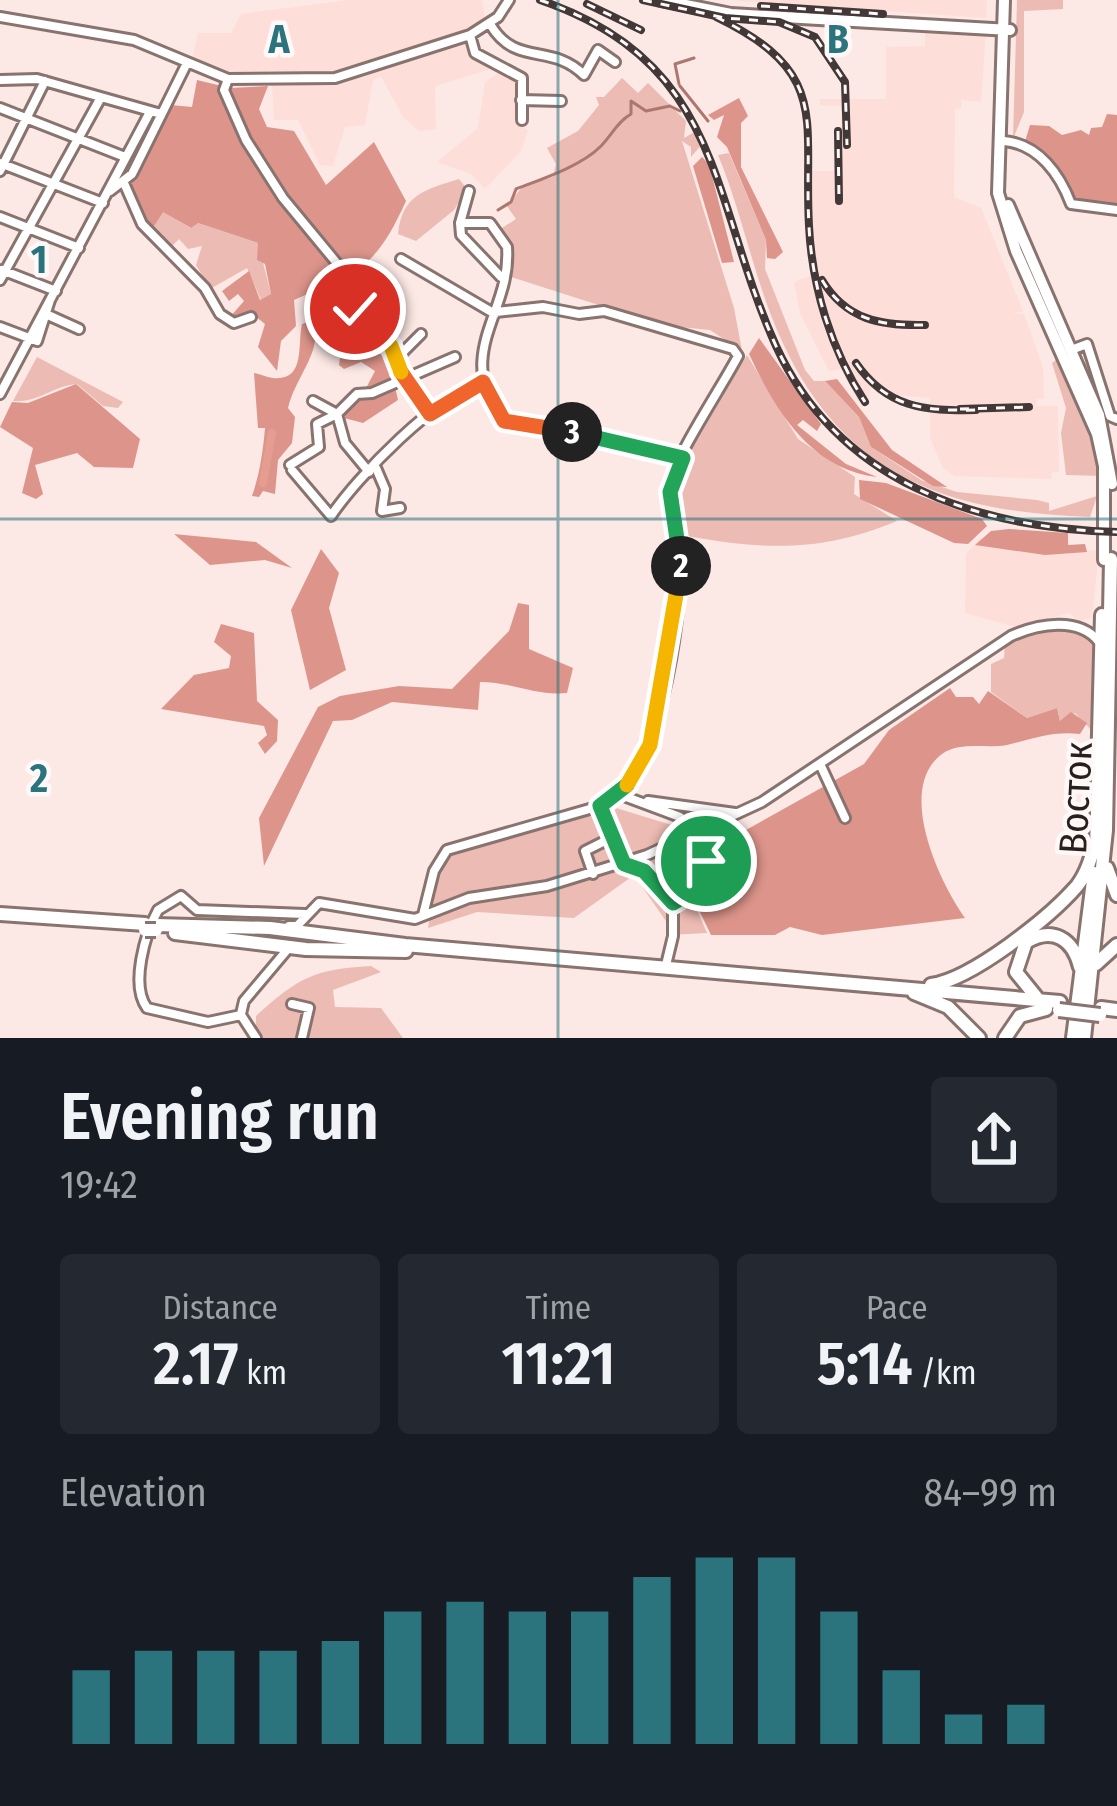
<!DOCTYPE html>
<html lang="en">
<head>
<meta charset="utf-8">
<style>
  body { margin:0; font-family:"Fira Sans Condensed",sans-serif; background:#242831; color:#f1f3f6; height:100vh; display:flex; flex-direction:column; font-size:45px; white-space:nowrap }
  * { box-sizing:border-box; margin:0 }
  p { font-size:39px; color:#9ea1a6 }
  .icon { flex:none; width:66px; height:66px; fill:none; stroke:currentColor; stroke-width:2; stroke-linecap:round; stroke-linejoin:round }
  .map { position:relative; height:1038px; overflow:hidden }
  .panel { display:flex; flex-direction:column; background:#171b24; flex:1 }
  .panel>* { flex:none }
  .pin { position:absolute; display:grid; place-items:center; width:102px; height:102px; color:#fff; margin:-51px; border:6px solid #fff; border-radius:50%; box-shadow:0 3px 12px #0007 }
  .km { position:absolute; width:60px; height:60px; margin:-30px; border-radius:50%; background:#222; color:#fff; font-size:33px; line-height:60px; text-align:center }
  .round { display:grid; place-items:center; flex:none; width:126px; height:126px; border-radius:12px; background:#242831 }
  .summary { display:flex; align-items:center; justify-content:space-between; height:204px; padding:0 60px }
  h1 { font-size:66px; font-weight:600; line-height:90px }
  .metrics { display:grid; grid-template-columns:repeat(3,1fr); gap:18px; height:204px; padding:12px 60px }
  .metrics div { display:grid; align-content:center; border-radius:12px; background:#242831; text-align:center }
  .metrics b { font-size:60px; font-weight:600 }
  .metrics small { font-size:33px; font-weight:400 }
  .metrics p { font-size:33px }
  .chart { height:336px; padding:24px 60px }
  .chart p { display:flex; justify-content:space-between }
  .chart svg { width:100%; height:216px; margin-top:12px; stroke:#2b737d; stroke-width:6 }
  .map>svg:first-child { display:block }
  .built { fill:#feded8 }
  .green { fill:#ecbbb3 }
  .forest { fill:#dd958b }
  .lines { fill:none; stroke-linecap:round; stroke-linejoin:round }
  .stream { stroke:#ac776f; stroke-width:3 }
  .river { stroke:#e59d92; stroke-width:8 }
  .minor-casing { stroke:#88736f; stroke-width:14 }
  .major-casing { stroke:#88736f; stroke-width:16 }
  .highway-casing { stroke:#88736f; stroke-width:18 }
  .minor { stroke:#fff; stroke-width:8 }
  .major { stroke:#fff; stroke-width:10 }
  .highway { stroke:#fff; stroke-width:12 }
  .rail-casing { stroke:#423837; stroke-width:8 }
  .rail { stroke:#fef9f8; stroke-width:3; stroke-dasharray:9; stroke-linecap:butt }
  .highway-bridge-casing { stroke:#88736f; stroke-width:18; stroke-linecap:butt }
  .highway-bridge { stroke:#fff; stroke-width:12 }
  .split-1-casing { stroke:#fff; stroke-width:24 }
  .split-2-casing { stroke:#fff; stroke-width:24 }
  .split-3-casing { stroke:#fff; stroke-width:24 }
  .split-4-casing { stroke:#fff; stroke-width:24 }
  .split-5-casing { stroke:#fff; stroke-width:24 }
  .split-1 { stroke:#22a559; stroke-width:15 }
  .split-2 { stroke:#f5b400; stroke-width:15 }
  .split-3 { stroke:#22a559; stroke-width:15 }
  .split-4 { stroke:#f0652b; stroke-width:15 }
  .split-5 { stroke:#f5b400; stroke-width:15 }
  .grid { fill:none; stroke:#2b737d; stroke-width:3; stroke-opacity:0.55 }
  .labels { text-anchor:middle; dominant-baseline:central; stroke-width:9; stroke-linejoin:round; paint-order:stroke }
  .street-label { font-size:39px; fill:#281f1e; stroke:#fef9f8 }
  .grid-label { font-size:39px; text-anchor:middle; font-weight:bold; fill:#2b737d; stroke:#fef9f8; stroke-width:9; stroke-linejoin:round; paint-order:stroke }
</style>
</head>
<body>
<div class="map">
<svg width="1117" height="1038" viewBox="0 0 1117 1038">
  <rect width="100%" height="100%" fill="#fce8e5"/>
  <path class="built" d="M348,0h134l4,25 -100,30 -36,17 -122,1 -36,-11 6,-29h33l10,-19z
    M729,0h258l-1,18z
    M925,27l61,4 -5,71 -20,-2v8l-6,1 -1,88 27,11 42,103 -11,3h12l19,53 1,32h-7l-1,7h22l1,66h-7l-1,7 -97,-3 -11,-8 -13,-30v-40l-32,-3 -27,-17 -2,26 -11,-3 -17,-32 -12,2 -29,-58 -6,-31 18,-7 -6,-76 6,-1v-27h21l8,-6v-59l-21,-1v-6h66v-52l39,-1z
    M471,42l6,17 14,5 -1,5 -55,17 1,43 -17,2 -16,-14 -22,-41 -8,4 -8,45 -20,2 -12,39 -13,-1 -22,-45h-24l-2,-36 73,-1 38,-18z
    M503,70l17,12 -3,42 11,6 -7,21 -36,38 -14,-15 -34,-12 41,-34 7,-46z
    M980,538l119,13 -7,67 -14,3 -8,-8 -55,14 -50,-14 1,-59z"/>
  <path class="green" d="M1017,0h46v9l-39,2v101l-11,27z
    M622,78l16,15 10,-10 38,38 -2,17 9,-5 9,11 -11,13v-10l-9,-6 52,167 8,43 -32,-21 -49,-5 -153,-49 -6,-48 14,-9 -9,-13 16,-20 30,-9 3,-13 -9,-16 31,-17 21,-26 -3,-8h8z
    M729,153l37,87 -1,29 40,101 9,11h11l34,36 12,30 50,33 36,12 80,8 12,3v8l48,-15 -7,21c-141,-5 -246,-39 -309,-178 -27,-59 -38,-124 -63,-184z
    M459,179l8,10 -13,21 -38,31 -18,-7c4,-39 26,-44 61,-55z
    M162,211l28,17 8,-5 60,20 13,51 -10,6 -14,-32 -37,21 -14,-24 6,-19 -14,3 -9,-10 -7,7 -19,-17z
    M747,355l51,84 57,38 -1,17 43,27c-78,32 -132,29 -216,14l-7,-34 6,-33z
    M37,357l86,45 -5,6 -15,-2 -26,-22c-25,2 -38,19 -64,17z
    M1057,359l35,67 11,50 -37,-1 -5,-42 5,-25 -14,-45z
    M1052,629l33,4 10,9 -1,91 -19,-20 -15,8 -3,-13 -30,10 -36,-26v-28l13,-6 1,-14z
    M616,808l111,34 4,32 8,12 -45,17 13,30 -38,2 -1,-11 -34,-49 -60,43 -97,-6 -49,16 13,-70z
    M371,966l10,6 -48,18 2,17 46,1 22,30h-147v-22c42,-38 58,-47 115,-50z"/>
  <path class="forest" d="M197,80l33,8 38,-2 -9,23 8,18 27,4 32,54 48,-43 32,59c-31,68 -46,70 -112,99l2,26 -15,15 -4,30 -19,-24 7,-23 -14,-11 -21,4 14,-16 -6,-7 -9,7 -7,-10 27,-20 11,29 11,-6 -6,-30 -8,-4 1,-17 -60,-20 -7,5 -28,-16 -10,16 -31,-38 30,-68 19,-17 21,2z
    M739,98l9,18 -7,7v44l42,85 -8,7 -8,-1 -1,-18 -39,-93 -10,-10 7,-22 -10,5 -6,-5z
    M1107,114l10,1v92l-44,-7 -49,-55 6,-20 19,1 13,9 19,-5 8,5 2,-7 11,-1z
    M702,157l7,7 25,98 -12,1 -29,-97z
    M347,304l22,29 -7,9 27,18 9,40 -35,23 -19,-5 -4,-12 5,-10h17l13,-25 -14,-9 -17,7 -5,-4 3,-22 -21,-1z
    M311,321c15,27 -15,54 -23,87l7,9 -3,26 -14,17 -3,34 -12,-3 -4,6 -7,-1c8,-23 11,-45 13,-68h-7l-4,-55c6,1 12,4 19,5 33,3 24,-32 29,-54z
    M759,338l62,86 -4,7 -14,-11 -6,5 49,39 31,13c-66,-7 -102,-67 -128,-123z
    M837,379l55,71 55,37 -14,-1 -62,-39 -12,-30 -34,-36z
    M76,384l64,55 -7,29 -39,-1 -17,-14 -42,12 8,29 -7,5 -14,-6 11,-45 -33,-21 12,-25 16,1z
    M859,480l27,3 96,36 5,7 -19,18 -14,-1 -94,-44z
    M1009,529l59,4v12l17,-1 2,8 -42,3 -70,-10 16,-14z
    M174,534l82,8 36,26 -27,-8 -55,5z
    M321,549l18,24 -10,35 17,62 -36,20 -19,-80z
    M518,603l11,2v44l44,19 -6,25c-31,3 -55,-11 -87,-11l-2,28 -86,-8 -40,18 -19,1 -69,145 -5,-48 59,-111 22,-11 59,-10 53,3 57,-58z
    M221,624l33,9 3,68 21,19 -1,21 -12,13 -7,-11 9,-8 -3,-9 -103,-17 33,-34 35,-7 2,-12 -17,-14z
    M950,688l6,9h17l6,7 9,-13 39,27 30,-10 3,13 11,-9 16,11 -7,11c-29,-3 -46,5 -73,11 -21,4 -46,-4 -65,9 -47,35 -2,129 23,164l-143,17 -32,-8 -15,8h-64l-15,-31 22,-9 13,4 11,-12 -9,-15 3,-20 -6,-13 134,-75 25,-34z"/>
  <g class="lines">
    <path class="stream" d="M679,84l-4,-20 19,-6
      M680,86l28,35
      M498,210l13,-8 5,-13c26,-10 65,-23 84,-42 12,-12 17,-25 31,-33v-13l15,10 24,-5 10,5"/>
    <path class="river" d="M263,483l9,-50"/>
    <g class="minor-casing">
      <path id="minor" d="M0,17l134,23 94,39 107,-1 135,-43 28,-18 11,-17
        M490,24c26,44 61,18 94,51l14,-25 17,12
        M470,35l5,18 47,25v42
        M228,79l-4,11 22,50 37,58 57,69 15,42 36,37 12,35 27,33
        M0,80l37,-1 124,35
        M521,100l40,1
        M0,108l125,49
        M1004,141c35,3 56,34 67,63l46,6
        M0,163l103,40
        M0,171l45,-90
        M124,183l18,41 63,64 15,26 14,9 17,-6
        M110,191l22,-17 55,-111
        M0,217l79,31
        M460,223h30l17,24c5,65 -52,101 -8,171l184,40
        M460,223l1,12 40,42
        M460,223l9,-32
        M401,259l94,55
        M2,270l54,21
        M0,280l100,-181
        M48,315l31,14
        M0,327l37,14 13,-41
        M1071,350l16,-6 23,72 7,3
        M397,358l24,-24
        M0,394l150,-282
        M313,401l24,13 8,29 24,29
        M290,465l29,-18 -2,-23 20,-10 20,-20 15,-1 83,-36
        M376,468l9,21 -3,22 18,-3
        M292,470l39,46c26,-39 106,-122 152,-133
        M820,764l25,54
        M621,795l59,22
        M648,801l87,12
        M600,806l24,58
        M625,864l19,7 29,32v33l-7,29
        M593,874l-8,-23 28,-14
        M673,903l40,-24 -7,-18
        M423,915l11,-44 13,-21 153,-44c62,-32 80,-180 81,-246 1,-28 -17,-52 -9,-82 5,-24 52,-95 66,-122l-5,-7 -129,-38 -25,3 -36,-7 -47,5
        M289,926h8l22,-23 96,16 54,-21 78,-12 100,-31 115,-53 249,-166c27,-12 68,-20 88,6
        M292,1004l17,4 -7,30
        M241,1014l3,-13 43,-51
        M241,1015l-33,7 -61,-14c-17,-23 -2,-74 11,-98l23,-14 16,14 108,4
        M241,1015l15,23"/>
    </g>
    <g class="major-casing">
      <path id="major" d="M661,0l70,14 279,16
        M1004,0l-6,193 18,58 81,183 7,32v94
        M1008,205l91,210 13,69"/>
    </g>
    <g class="highway-casing">
      <path id="highway" d="M1096,852l6,-237
        M1107,868l10,27
        M0,914l145,10
        M156,925l114,3 135,17 655,57
        M175,933l131,16 100,2
        M1096,964l21,-19
        M931,985c41,-6 118,-67 146,-99 10,-13 14,-28 18,-43
        M914,993l34,14 31,31
        M1037,998l-21,-26 10,-30c27,-16 47,-3 54,25
        M1101,1008l16,2
        M1005,1038l15,-22 26,-7
        M1073,1038l21,-165
        M1084,1038l22,-208 5,-271"/>
    </g>
    <use href="#minor" class="minor"/>
    <use href="#major" class="major"/>
    <use href="#highway" class="highway"/>
    <g class="rail-casing">
      <path id="rail" d="M540,0c185,64 169,198 236,346 62,136 200,182 341,186
        M643,0l82,18 54,4 36,15 30,45 2,63
        M587,4l54,26
        M761,6l122,8
        M716,17c116,56 87,102 93,209 3,61 22,124 56,176
        M838,131l1,70
        M822,280c24,40 59,46 103,45
        M856,363c31,45 68,48 120,47
        M960,409l69,-2"/>
    </g>
    <use href="#rail" class="rail"/>
    <g class="highway-bridge-casing">
      <path id="highway-bridge" d="M145,930h11
        M1059,1010l41,5"/>
    </g>
    <use href="#highway-bridge" class="highway-bridge"/>
  </g>
  <g class="lines">
    <g class="split-1-casing">
      <path id="split-1" d="M627,785l-27,21 24,58 20,7 29,32 39,-24 -6,-18"/>
    </g>
    <g class="split-2-casing">
      <path id="split-2" d="M627,785l23,-40 31,-179"/>
    </g>
    <g class="split-3-casing">
      <path id="split-3" d="M572,432l111,26 -13,34 11,74"/>
    </g>
    <g class="split-4-casing">
      <path id="split-4" d="M401,372l29,42 53,-32 21,39 68,11"/>
    </g>
    <g class="split-5-casing">
      <path id="split-5" d="M355,309l36,37 10,26"/>
    </g>
    <use href="#split-1" class="split-1"/>
    <use href="#split-2" class="split-2"/>
    <use href="#split-3" class="split-3"/>
    <use href="#split-4" class="split-4"/>
    <use href="#split-5" class="split-5"/>
  </g>
  <path class="grid" d="M558,0v1038M0,519h1117"/>
  <g class="labels">
    <g class="street-label">
      <text transform="translate(1076 798) rotate(-87)">Восток</text>
    </g>
  </g>
  <g class="grid-label">
    <text x="279" y="53">A</text>
    <text x="838" y="53">B</text>
    <text x="39" y="273">1</text>
    <text x="39" y="792">2</text>
  </g>
</svg>
<div class="pin" style="left:706px;top:861px;background:#1e9e55"><svg class="icon" aria-label="arrive" viewBox="0 0 24 24"><path d="M6 21V4h12l-3 4 3 4H6"/></svg></div>
<div class="pin" style="left:355px;top:309px;background:#d93025"><svg class="icon" aria-label="check" viewBox="0 0 24 24"><path d="M5 12l5 5 9-10"/></svg></div>
<b class="km" style="left:681px;top:566px">2</b>
<b class="km" style="left:572px;top:432px">3</b>
</div>
<section class="panel">
<div class="summary"><div><h1>Evening run</h1><p>19:42</p></div><a class="round"><svg class="icon" aria-label="share" viewBox="0 0 24 24"><path d="M12 15V3M7 8l5-5 5 5M5 13v7h14v-7"/></svg></a></div>
<div class="metrics">
<div><p>Distance</p><b>2.17<small> km</small></b></div>
<div><p>Time</p><b>11:21</b></div>
<div><p>Pace</p><b>5:14<small> /km</small></b></div>
</div>
<div class="chart"><p><span>Elevation</span>84–99 m</p>
<svg viewBox="0 0 160 44" preserveAspectRatio="none"><path d="M5 44V29M15 44V25M25 44V25M35 44V25M45 44V23M55 44V17M65 44V15M75 44V17M85 44V17M95 44V10M105 44V6M115 44V6M125 44V17M135 44V29M145 44V38M155 44V36"/></svg>
</div>
</section>
</body>
</html>
